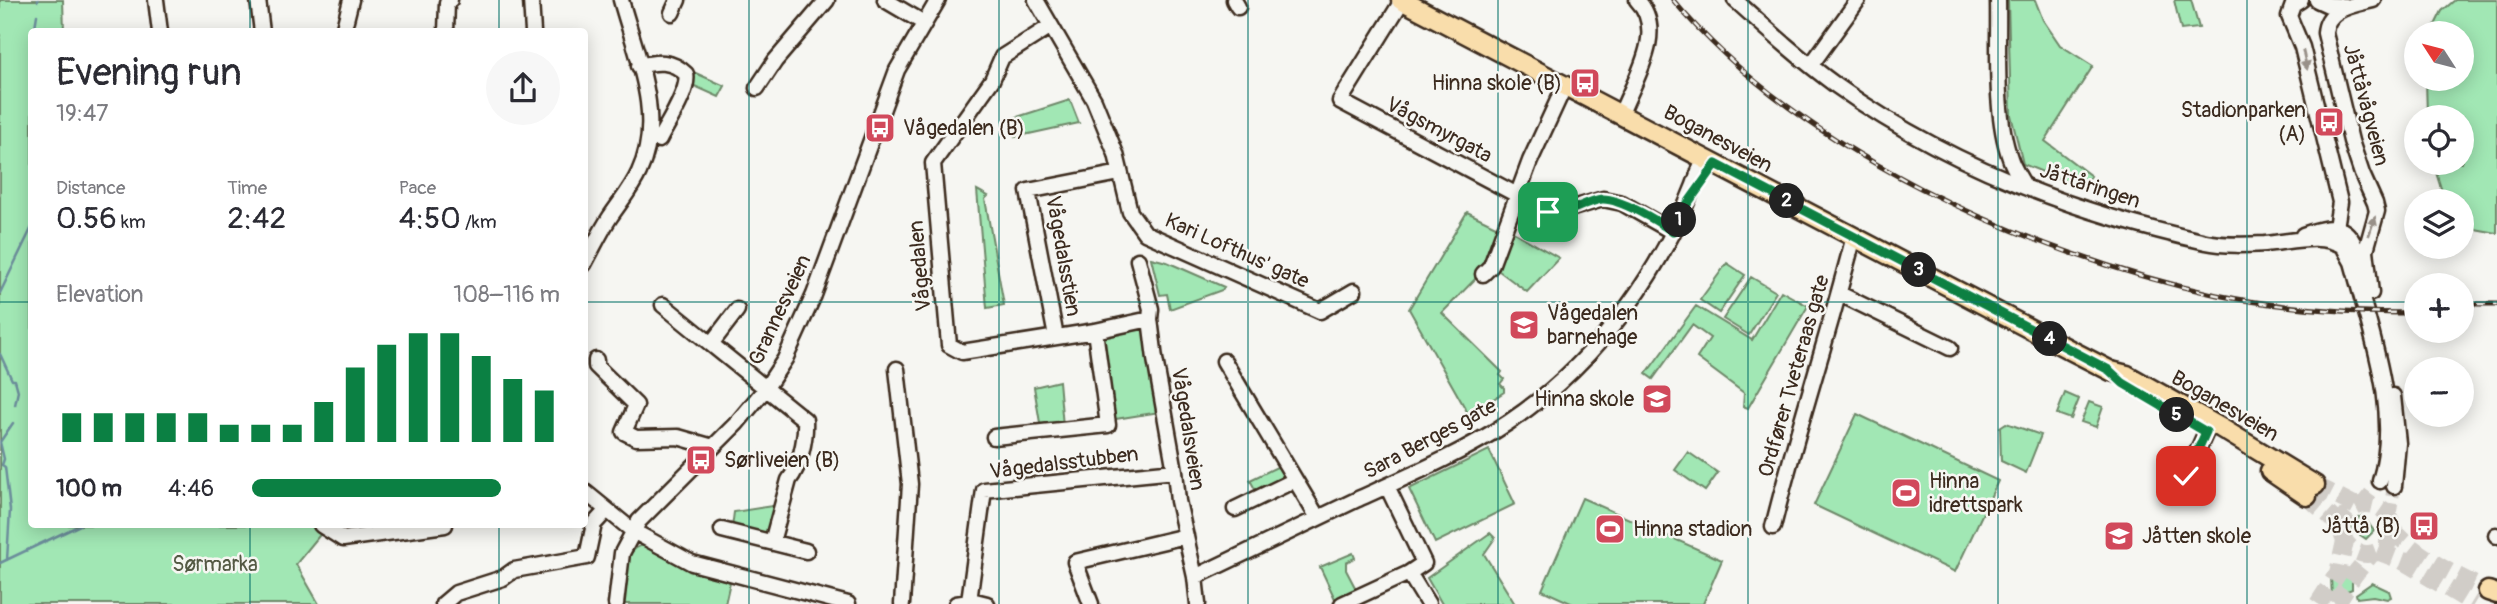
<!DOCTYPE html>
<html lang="en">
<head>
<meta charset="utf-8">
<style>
  body { margin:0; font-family:Pangolin,sans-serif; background:#f7f7f7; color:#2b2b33; height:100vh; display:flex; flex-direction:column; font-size:26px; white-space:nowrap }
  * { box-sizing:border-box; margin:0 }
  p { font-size:23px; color:#7c7c81 }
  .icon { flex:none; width:38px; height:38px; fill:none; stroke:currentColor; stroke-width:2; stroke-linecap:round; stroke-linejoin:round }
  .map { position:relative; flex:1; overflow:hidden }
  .drawer { position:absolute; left:28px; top:28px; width:560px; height:500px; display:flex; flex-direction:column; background:#fff; border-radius:7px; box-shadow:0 4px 18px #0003 }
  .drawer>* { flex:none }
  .needle { width:46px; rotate:306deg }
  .tools { position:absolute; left:2404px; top:21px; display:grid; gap:14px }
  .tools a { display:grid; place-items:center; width:70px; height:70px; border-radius:50%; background:#fff; box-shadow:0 4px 18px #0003; font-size:35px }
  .pin { position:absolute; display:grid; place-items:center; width:60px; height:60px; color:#fff; margin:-30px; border-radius:14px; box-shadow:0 4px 10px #0006 }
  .km { position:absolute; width:35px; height:35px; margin:-18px; border-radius:50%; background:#222; color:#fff; font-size:19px; line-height:35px; text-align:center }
  .round { display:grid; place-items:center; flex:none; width:74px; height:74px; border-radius:37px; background:#f7f7f7 }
  .headline { display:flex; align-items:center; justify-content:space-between; height:119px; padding:0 28px }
  h1 { font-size:38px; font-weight:600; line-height:52px }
  .metrics { display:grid; grid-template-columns:repeat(3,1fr); gap:10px; height:119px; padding:7px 28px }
  .metrics div { display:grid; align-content:center }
  .metrics b { font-size:30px; font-weight:600 }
  .metrics small { font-size:19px; font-weight:400 }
  .metrics p { font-size:19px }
  .chart { height:196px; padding:14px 28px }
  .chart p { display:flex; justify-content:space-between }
  .chart svg { width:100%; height:126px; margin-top:7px; stroke:#0b8043; stroke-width:6 }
  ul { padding:0 28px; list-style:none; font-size:23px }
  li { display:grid; grid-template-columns:112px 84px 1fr; align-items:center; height:52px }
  li i { height:18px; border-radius:9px; background:#0b8043 }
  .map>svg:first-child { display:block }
  .green { fill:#a1e7b4; stroke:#6e8869; stroke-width:2 }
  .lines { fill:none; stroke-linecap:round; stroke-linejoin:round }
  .stream { stroke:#6c8e9b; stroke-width:2.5 }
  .minor-tunnel { stroke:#d1cdc8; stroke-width:14; stroke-dasharray:14 7; stroke-linecap:butt }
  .major-tunnel { stroke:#d1cdc8; stroke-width:18; stroke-dasharray:18 9; stroke-linecap:butt }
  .minor-casing { stroke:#3b2a1e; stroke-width:19 }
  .major-casing { stroke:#3b2a1e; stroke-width:23 }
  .minor { stroke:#f6f6f2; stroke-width:14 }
  .major { stroke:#f9ddab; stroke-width:18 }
  .rail-casing { stroke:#3b2a1e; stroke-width:5 }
  .rail { stroke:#f6f6f2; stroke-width:2.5; stroke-dasharray:8; stroke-linecap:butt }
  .oneway { fill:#989088 }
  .route-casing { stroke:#fff; stroke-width:14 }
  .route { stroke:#0b8043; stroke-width:9 }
  .grid { fill:none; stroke:#0f766e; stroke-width:2; stroke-opacity:0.55 }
  .labels { text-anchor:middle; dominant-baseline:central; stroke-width:5; stroke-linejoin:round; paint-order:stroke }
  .poi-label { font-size:21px; fill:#3b2a1e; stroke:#f6f6f2; text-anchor:start }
  .street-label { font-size:21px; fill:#3b2a1e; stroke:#f6f6f2 }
  .park-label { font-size:21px; fill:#545944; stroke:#f6f6f2 }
</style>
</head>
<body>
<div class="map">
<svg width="2497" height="604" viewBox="0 0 2497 604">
  <rect width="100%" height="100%" fill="#f6f6f2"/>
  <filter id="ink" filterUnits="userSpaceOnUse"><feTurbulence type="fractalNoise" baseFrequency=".0143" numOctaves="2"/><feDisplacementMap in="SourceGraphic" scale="14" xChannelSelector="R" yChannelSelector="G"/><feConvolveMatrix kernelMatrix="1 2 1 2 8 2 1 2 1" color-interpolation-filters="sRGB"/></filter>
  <g filter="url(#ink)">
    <path class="green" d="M0,0h63l1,31 -32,1v493h296l-32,39 23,40h-319z
      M2008,0h27l8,20 17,25 33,21 -48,75 46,35 -9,12 -59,-24 -12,-49z
      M2174,0h17l8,28 -18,2z
      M2455,0h42v233l-22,-4 -13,-6v-22h-17l-12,-38h29v-46h-35l-1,-38h36v-46h-31l11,-22z
      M682,67l43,19 -6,11 -29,-13z
      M1070,100l9,23 -64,14 -4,-18z
      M977,190l11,6 -3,3 19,106 -17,3z
      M1467,212l35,17 -15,38 -45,46 60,59 -2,3 4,4 -4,5 4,4v4l-35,23 -60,-106z
      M1508,229l51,29 -32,34 -32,-24z
      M1151,258l16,4 57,25 -2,3 -52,19 -3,-15 -7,1z
      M1727,263l18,12 -26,38 -19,-13z
      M1751,277l25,15 -27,43 -26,-16z
      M1781,291l27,15 -60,102 -5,-2 1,-13 -47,-35 13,-20 -18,-13 -39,54 -7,-5 50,-68 56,34z
      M1145,326l15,86 -51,8 -9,-78 5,-10z
      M1059,381l4,45 -22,3 -7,-42z
      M2065,393l14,6 -8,20 -14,-5z
      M2089,402l14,5 -7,20 -15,-5z
      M1857,414l141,67 -43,91 -141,-67z
      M2006,423l35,12 -15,38 -25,-12 -1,-34z
      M1489,450l26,54 -80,39 -26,-54z
      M1688,452l30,21 -13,18 -30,-21z
      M1279,466l7,13 -29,14 -7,-13z
      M1582,498l140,62 -19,44h-130l-31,-14z
      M772,506l4,2 -7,26 -4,2 -33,-8 2,-16z
      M2363,516l11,15 -8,8 -13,-9 -1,-8z
      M1490,533l5,5 -11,16 31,50h-73l-15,-26z
      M640,546h6l34,19 50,17 -5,22h-101c1,-18 -4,-51 16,-58z
      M1353,553l2,5 -9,4v8l11,21 -20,12 -17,-36z
      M2344,574l8,5v10l-20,8 -1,-20z
      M2372,583l17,8 2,6 -4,2 -14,-3 -16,2 -1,-4z"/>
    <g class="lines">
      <path class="stream" d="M38,0v1
        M37,15l-2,12 4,5
        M0,293l32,-66
        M0,354l12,26h3l3,11 -3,14
        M7,560l3,-50 -5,-43 -3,-2 2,-6 -4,-17 13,-19
        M0,563l80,-38"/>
      <path class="minor-tunnel" d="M2362,504l18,-23
        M2389,517l5,-31"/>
      <path class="major-tunnel" d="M2315,485l41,21
        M2307,496l24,21 11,13
        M2342 529a25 25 0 1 1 50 0a25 25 0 1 1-50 0Z
        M2392,529c26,29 62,46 96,62
        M2377,551l26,10 71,43
        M2318,604l20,-31 7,-32
        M2336,604l18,-29 18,-22"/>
      <g class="minor-casing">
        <path id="minor" d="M156,0l4,32
          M258,0l4,32
          M531,0l2,32
          M885,0l39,23
          M1036,0l58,100 22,54 14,58 15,21 175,78 34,-20
          M1234,0l4,7
          M1735,0c32,29 66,60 102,86 109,78 239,127 369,156 19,4 40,3 59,2 25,-2 55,-12 78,2l9,16 5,18c17,63 43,136 23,201
          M1998,0c1,47 -4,114 12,158 3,10 10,20 15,29
          M2301,0l-8,5 -4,11 13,31 38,155 -5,32
          M2317,0l11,5 17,1
          M1402,1l-62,100 213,113 50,-15 19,4 51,29
          M672,13l6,-13
          M1051,26l-49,31 -10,23 -59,83 16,182 13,7 133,-21 55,-12
          M343,32l8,-32
          M446,32l1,-29 3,-3
          M1811,65l47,-65
          M639,66c18,-5 33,-6 47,8 4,16 -19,50 -27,66
          M757,88l18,-27 52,-61
          M1621,114c12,-32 47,-83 16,-114
          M2303,235c38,-14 48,-8 58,30
          M1138,260l13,49 -1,10 5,40 20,112 3,30 17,76 3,27
          M584,264c9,-16 16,-32 26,-47 10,-15 22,-29 29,-45 26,-55 -3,-117 -18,-172
          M1483,274l8,-8 39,-105 35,-76
          M2371,293l-5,-43 11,-39 -2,-8 -13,-29 -11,-33 -26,-108c1,-25 29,-28 48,-33
          M1840,294l110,54
          M663,305l48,39
          M737,310l-26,34 94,76c1,19 -5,46 -16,60l-17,62
          M1056,337l-28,-146 92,-18
          M596,360v6l40,39 -12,27 12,6 42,-1 35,10
          M1224,361l94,157
          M897,369l13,115 -8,120
          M2393,396l5,47 -4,43
          M994,437l114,-12 -13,-94
          M2186,476l20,-44
          M1387,486l37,77 -15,10 19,31
          M584,491l49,40 59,32 156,41
          M1235,509l60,-29
          M321,525l22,14 102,-14
          M1773,527c24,-98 56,-193 81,-291
          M722,530l84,21
          M2496,535l1,1
          M1195,577c55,-26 109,-52 163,-78 51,-23 105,-46 151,-77 92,-62 161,-160 195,-265
          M969,601l15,-111 191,-19
          M443,604l13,-11 47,-15 11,-8 73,-13 7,-33 12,-13
          M616,604l6,-51 17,-32 98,-98 29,-35 19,-29 29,-64 83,-225 41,-70
          M956,604l19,-3 12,3
          M1091,604l-16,-42 111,-26
          M1342,604l67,-31"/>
      </g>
      <g class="major-casing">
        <path id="major" d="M1401,0l673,352 37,19 16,4 94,53 94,57
          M2270,471l37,25
          M2488,591l9,3"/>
      </g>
      <use href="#minor" class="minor"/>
      <use href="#major" class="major"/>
      <g class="rail-casing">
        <path id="rail" d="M1673,0c125,150 355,254 544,295 66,14 133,18 200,18
          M2462,304h35"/>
      </g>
      <use href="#rail" class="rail"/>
    </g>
    <defs><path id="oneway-solid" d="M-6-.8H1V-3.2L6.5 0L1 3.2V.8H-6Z" transform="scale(1.75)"/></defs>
    <g class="oneway">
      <use href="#oneway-solid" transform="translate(2305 60) rotate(77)"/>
      <use href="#oneway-solid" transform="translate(2372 226) rotate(-71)"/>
    </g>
  </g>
  <g class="lines" filter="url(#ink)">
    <g class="route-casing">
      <path id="route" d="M1548,212c16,6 37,-11 54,-13 17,-1 56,22 71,33l10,-22 33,-46 393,206 14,13 83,49 -20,44"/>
    </g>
    <use href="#route" class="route"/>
  </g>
  <path class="grid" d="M250,0v32M499,0v32M749,0v604M999,0v604M1248,0v604M1498,0v604M1748,0v604M1998,0v604M2247,0v604M0,302h32M584,302h1833M2462,302h35M250,525v79M499,525v79"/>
  <defs>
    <g id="bus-square" transform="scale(1.575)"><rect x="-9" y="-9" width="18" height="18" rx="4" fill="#d1495b" stroke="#f6f6f2"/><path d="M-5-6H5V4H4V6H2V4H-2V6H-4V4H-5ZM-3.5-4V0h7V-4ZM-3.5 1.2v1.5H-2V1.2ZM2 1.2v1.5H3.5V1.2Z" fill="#fff"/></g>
    <g id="school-square" transform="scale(1.575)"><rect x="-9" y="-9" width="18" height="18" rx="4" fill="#d1495b" stroke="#f6f6f2"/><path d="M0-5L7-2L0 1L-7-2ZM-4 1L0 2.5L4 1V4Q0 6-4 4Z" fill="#fff"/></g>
    <g id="stadium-square" transform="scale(1.575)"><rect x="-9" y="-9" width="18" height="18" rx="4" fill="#d1495b" stroke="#f6f6f2"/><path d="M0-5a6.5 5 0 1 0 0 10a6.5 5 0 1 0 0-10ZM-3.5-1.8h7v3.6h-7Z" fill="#fff"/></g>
  </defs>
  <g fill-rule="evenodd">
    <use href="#bus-square" x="1585" y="83"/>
    <use href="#bus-square" x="2329" y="122"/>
    <use href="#bus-square" x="880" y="128"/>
    <use href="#school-square" x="1524" y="325"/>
    <use href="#school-square" x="1657" y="399"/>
    <use href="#bus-square" x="701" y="460"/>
    <use href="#stadium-square" x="1906" y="493"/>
    <use href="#bus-square" x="2424" y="526"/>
    <use href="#stadium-square" x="1610" y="529"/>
    <use href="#school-square" x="2119" y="536"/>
  </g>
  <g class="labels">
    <g class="poi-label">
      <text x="1562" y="83" text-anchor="end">Hinna skole (B)</text>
      <text x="2306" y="110" text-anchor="end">Stadionparken<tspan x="2306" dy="24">(A)</tspan></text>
      <text x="903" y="128">Vågedalen (B)</text>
      <text x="1547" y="313">Vågedalen<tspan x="1547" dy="24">barnehage</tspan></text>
      <text x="1634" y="399" text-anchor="end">Hinna skole</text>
      <text x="724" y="460">Sørliveien (B)</text>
      <text x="1929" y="481">Hinna<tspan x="1929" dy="24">idrettspark</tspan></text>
      <text x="2401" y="526" text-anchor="end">Jåttå (B)</text>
      <text x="1633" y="529">Hinna stadion</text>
      <text x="2142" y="536">Jåtten skole</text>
    </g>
    <g class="street-label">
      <text transform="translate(2366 105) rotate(75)">Jåttåvågveien</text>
      <text transform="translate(1439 130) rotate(28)">Vågsmyrgata</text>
      <text transform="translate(1718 139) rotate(28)">Boganesveien</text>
      <text transform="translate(2090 186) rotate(18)">Jåttåringen</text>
      <text transform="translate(1237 251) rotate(24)">Kari Lofthus' gate</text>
      <text transform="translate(1063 256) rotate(80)">Vågedalsstien</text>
      <text transform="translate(920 266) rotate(-95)">Vågedalen</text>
      <text transform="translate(780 310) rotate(-65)">Grannesveien</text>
      <text transform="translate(1794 376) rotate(-74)">Ordfører Tveteraas gate</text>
      <text transform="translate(2225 406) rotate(30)">Boganesveien</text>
      <text transform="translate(1188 429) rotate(81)">Vågedalsveien</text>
      <text transform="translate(1430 439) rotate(-28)">Sara Berges gate</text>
      <text transform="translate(1064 463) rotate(-7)">Vågedalsstubben</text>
    </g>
    <g class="park-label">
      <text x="215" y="564">Sørmarka</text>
    </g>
  </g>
</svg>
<div class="tools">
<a><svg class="needle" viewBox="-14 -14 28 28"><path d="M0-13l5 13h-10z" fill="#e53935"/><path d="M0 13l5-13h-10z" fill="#7c7c81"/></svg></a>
<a><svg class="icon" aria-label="locate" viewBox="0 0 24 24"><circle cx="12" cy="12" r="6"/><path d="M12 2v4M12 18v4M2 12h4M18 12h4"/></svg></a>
<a><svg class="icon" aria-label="layers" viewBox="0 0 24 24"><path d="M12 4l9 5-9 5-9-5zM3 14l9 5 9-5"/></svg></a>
<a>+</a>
<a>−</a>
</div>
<div class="pin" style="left:1548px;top:212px;background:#1e9e55"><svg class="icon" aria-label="arrive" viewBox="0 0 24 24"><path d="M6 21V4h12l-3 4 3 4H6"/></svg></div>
<div class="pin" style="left:2186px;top:476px;background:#d93025"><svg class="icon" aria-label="check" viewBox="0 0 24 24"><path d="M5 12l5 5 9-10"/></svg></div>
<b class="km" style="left:1679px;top:220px">1</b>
<b class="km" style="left:1787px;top:201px">2</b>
<b class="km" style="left:1919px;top:270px">3</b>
<b class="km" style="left:2050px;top:339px">4</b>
<b class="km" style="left:2177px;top:415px">5</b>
<section class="drawer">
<div class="headline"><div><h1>Evening run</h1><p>19:47</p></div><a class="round"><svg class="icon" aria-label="share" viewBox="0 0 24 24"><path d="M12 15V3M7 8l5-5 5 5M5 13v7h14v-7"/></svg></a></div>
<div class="metrics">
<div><p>Distance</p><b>0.56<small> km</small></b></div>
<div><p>Time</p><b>2:42</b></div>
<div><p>Pace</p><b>4:50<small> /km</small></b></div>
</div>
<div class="chart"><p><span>Elevation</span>108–116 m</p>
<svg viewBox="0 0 160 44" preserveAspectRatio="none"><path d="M5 44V34M15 44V34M25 44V34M35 44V34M45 44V34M55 44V38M65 44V38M75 44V38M85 44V30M95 44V18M105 44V10M115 44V6M125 44V6M135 44V14M145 44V22M155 44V26"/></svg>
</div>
<ul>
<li><b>100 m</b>4:46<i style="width:81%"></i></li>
</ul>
</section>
</div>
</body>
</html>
